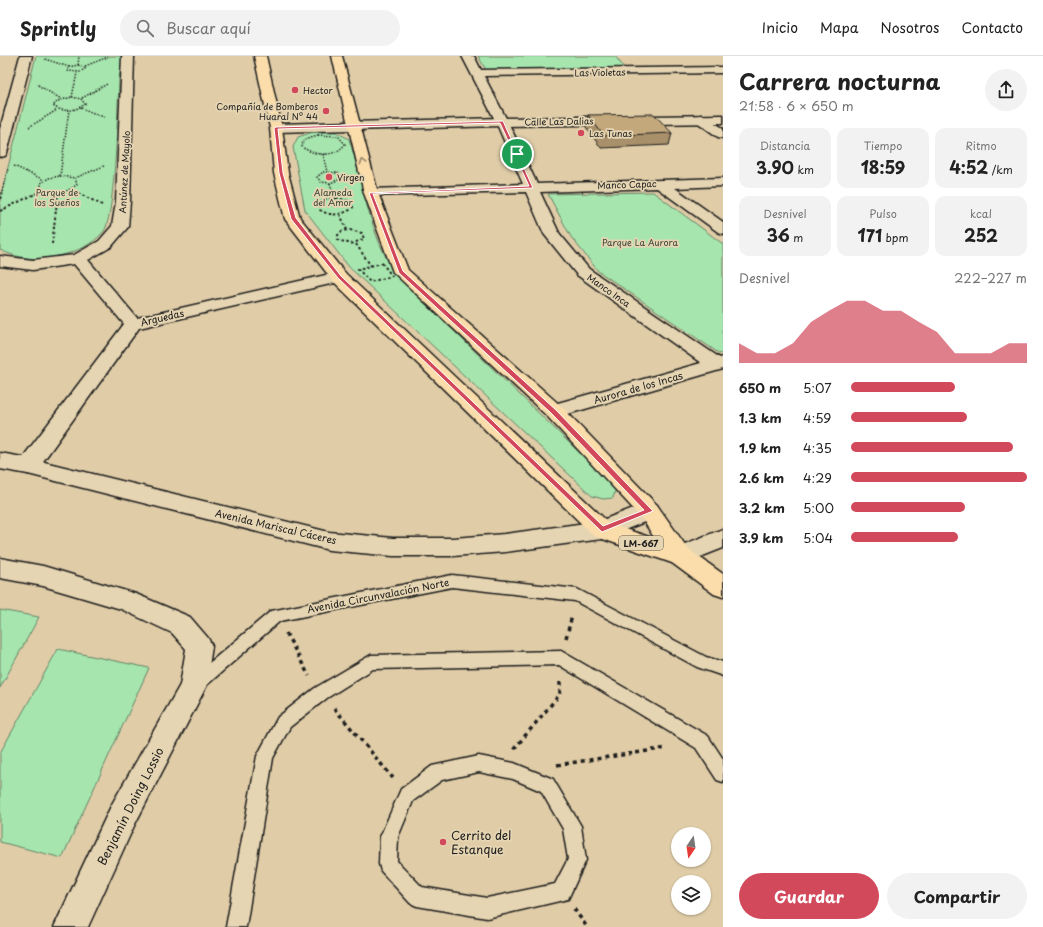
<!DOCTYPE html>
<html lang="es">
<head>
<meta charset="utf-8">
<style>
  body { margin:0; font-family:"Playpen Sans",sans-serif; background:#f2f2f2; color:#222; height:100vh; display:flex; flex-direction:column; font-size:15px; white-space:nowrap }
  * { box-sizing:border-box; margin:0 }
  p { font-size:13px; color:#767676 }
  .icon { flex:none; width:22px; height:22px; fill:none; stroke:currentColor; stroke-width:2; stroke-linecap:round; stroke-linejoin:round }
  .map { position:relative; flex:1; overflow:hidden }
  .sheet { display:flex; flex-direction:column; background:#fff; width:320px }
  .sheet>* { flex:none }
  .needle { width:26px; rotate:193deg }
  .tools { position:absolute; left:671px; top:771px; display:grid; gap:8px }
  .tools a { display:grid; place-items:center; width:40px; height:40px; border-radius:50%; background:#fff; box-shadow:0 1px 3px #0004; font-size:20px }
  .pin { position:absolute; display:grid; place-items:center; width:34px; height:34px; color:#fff; margin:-17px; border:2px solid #fff; border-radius:50%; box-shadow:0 1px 4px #0007 }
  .round { display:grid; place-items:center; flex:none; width:42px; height:42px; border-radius:21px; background:#f2f2f2 }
  .summary { display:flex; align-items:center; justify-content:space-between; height:68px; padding:0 16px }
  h1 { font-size:22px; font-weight:700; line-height:30px }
  .figures { display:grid; grid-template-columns:repeat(3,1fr); gap:6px; height:68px; padding:4px 16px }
  .figures div { display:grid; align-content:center; border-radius:10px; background:#f2f2f2; text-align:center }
  .figures b { font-size:17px; font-weight:700 }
  .figures small { font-size:11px; font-weight:400 }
  .figures p { font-size:11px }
  .chart { height:112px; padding:8px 16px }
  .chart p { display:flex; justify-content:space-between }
  .chart svg { width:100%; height:72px; margin-top:4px; fill:#d1495b; opacity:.7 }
  .button { display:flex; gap:8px; margin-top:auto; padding:8px 16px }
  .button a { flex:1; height:46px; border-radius:24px; background:#d1495b; color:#fff; font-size:16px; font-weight:700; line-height:46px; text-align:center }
  .button a+a { background:#f2f2f2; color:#222 }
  ul { padding:0 16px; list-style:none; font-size:13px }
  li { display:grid; grid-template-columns:64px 48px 1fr; align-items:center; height:30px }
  li i { height:10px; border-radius:5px; background:#d1495b }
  header { display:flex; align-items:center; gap:24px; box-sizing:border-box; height:56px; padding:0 20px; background:#fff; border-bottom:1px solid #e0e0e0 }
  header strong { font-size:19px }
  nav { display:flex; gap:22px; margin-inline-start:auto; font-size:14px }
  .search { width:280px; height:36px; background:#f2f2f2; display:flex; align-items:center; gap:10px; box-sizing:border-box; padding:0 14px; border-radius:22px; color:#767676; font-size:15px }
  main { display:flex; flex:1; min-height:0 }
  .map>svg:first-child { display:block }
  .green { fill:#a6e6ae; stroke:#618165 }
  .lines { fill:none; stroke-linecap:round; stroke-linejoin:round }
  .service-casing { stroke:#1c1c1c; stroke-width:3 }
  .minor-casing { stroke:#1c1c1c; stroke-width:3 }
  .tertiary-casing { stroke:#1c1c1c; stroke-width:3 }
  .primary-casing { stroke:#1c1c1c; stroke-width:3 }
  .path-far2 { stroke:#1c1c1c; stroke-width:1.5; stroke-dasharray:1.5 1.5; stroke-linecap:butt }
  .path-far1 { stroke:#1c1c1c; stroke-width:2; stroke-dasharray:2.5 2.5; stroke-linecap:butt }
  .path { stroke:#1c1c1c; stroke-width:3.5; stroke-dasharray:4 4; stroke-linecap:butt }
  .service { fill:#e6d5b2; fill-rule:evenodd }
  .minor { fill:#e6d5b2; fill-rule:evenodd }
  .tertiary { fill:#e6d5b2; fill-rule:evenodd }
  .primary { fill:#fbddab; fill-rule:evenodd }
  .wall { fill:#a8906a; stroke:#1c1c1c }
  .building { fill:#c3a87b; stroke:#1c1c1c }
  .oneway { stroke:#97866b }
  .route { fill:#d1495b; stroke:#fff; fill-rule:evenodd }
  .poi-dot { fill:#d1495b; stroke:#e6d5b2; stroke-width:1.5 }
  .labels { text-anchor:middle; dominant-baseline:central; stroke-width:3.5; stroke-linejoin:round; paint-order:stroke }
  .far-street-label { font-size:9px; fill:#1c1c1c; stroke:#e6d5b2 }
  .far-poi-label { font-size:9px; fill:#1c1c1c; stroke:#e6d5b2; text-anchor:start }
  .far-park-label { font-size:9px; fill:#384439; stroke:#e6d5b2 }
  .shield { fill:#e6d5b2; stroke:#595449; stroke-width:1 }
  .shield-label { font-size:9px; font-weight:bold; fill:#1c1c1c }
  .street-label { font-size:10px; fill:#1c1c1c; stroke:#e6d5b2 }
  .near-street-label { font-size:12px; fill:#1c1c1c; stroke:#e6d5b2 }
  .near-poi-label { font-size:12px; fill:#1c1c1c; stroke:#e6d5b2; text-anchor:start }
</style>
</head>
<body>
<header>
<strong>Sprintly</strong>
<div class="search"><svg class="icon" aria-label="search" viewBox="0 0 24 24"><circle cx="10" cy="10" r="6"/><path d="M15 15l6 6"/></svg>Buscar aquí</div>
<nav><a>Inicio</a><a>Mapa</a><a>Nosotros</a><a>Contacto</a></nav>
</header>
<main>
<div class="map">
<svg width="723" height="871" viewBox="0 0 723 871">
  <rect width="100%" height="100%" fill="#e0cda8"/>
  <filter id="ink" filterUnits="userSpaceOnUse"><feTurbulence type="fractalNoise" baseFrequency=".025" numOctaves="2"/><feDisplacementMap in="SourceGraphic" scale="8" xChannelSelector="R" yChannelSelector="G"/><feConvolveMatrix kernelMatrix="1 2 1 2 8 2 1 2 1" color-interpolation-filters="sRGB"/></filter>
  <g filter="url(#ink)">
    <path class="green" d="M36,0h87l-4,22c-1,25 -4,138 -15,153 -11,14 -29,21 -45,25 -20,5 -40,3 -59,-6v-51z
      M478,0h137l10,13 -139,1z
      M313,76h23l13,7c15,46 20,96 48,137l219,212 -3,10 -10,1 -11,-3 -243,-229 -44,-57 -12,-63 5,-10z
      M653,136l70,52v109l-3,1 -122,-83 -27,-34 -23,-43z
      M0,554l39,7 -39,71z
      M58,593l91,19 -87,190 -62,-16v-89z"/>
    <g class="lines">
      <g class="service-casing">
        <path id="service" d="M452,519l125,14 129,68 17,5v14l-26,-9 -122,-66 -123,-14 -172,34 -79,69 -6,2 -6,-2 -2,-5 2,-5 82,-69z
          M561,595l147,85 15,23v23l-6,-2 -21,-32 -137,-83 -186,4 -46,29 -37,29 -17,31 -27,169h-20l31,-171 21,-39 37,-29 56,-33z
          M479,700l35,7 39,16 28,47 5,34 -18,39 -81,19 -70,-12 -7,-3 -29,-32 -2,-7 1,-27 21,-48 31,-23zM479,716l34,7 28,12 22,38 5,30 -13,25 -68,14 -65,-11 -25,-26 1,-24 15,-36 29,-21z"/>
      </g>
      <g class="minor-casing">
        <path id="minor" d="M20,0h12l-25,97 -2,3 -5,1v-28z
          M122,0h12l-4,146 -2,25 -17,20 -23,13 49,58 202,-46 6,1 2,4 -2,4 -6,1 -200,46 -103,143 -8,3 -8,-3 -3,-5 3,-5 104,-137 -50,-60 -41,6 -33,-4v-10l33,4 41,-5 25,-14 13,-15 4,-24z
          M462,0h12l7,14 242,-3v6l-239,3 24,46 29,62 186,-6v8l-48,2 48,34v12l-5,-2 -61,-44 -117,4 19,41 30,36 131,89 3,-1v12l-169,49 -7,-2 -3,-5 3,-5 154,-43 -124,-88 -33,-41 -18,-42 -160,4 -2,-3 2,-3 5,-1 152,-5 -27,-62z
          M701,59l22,13v10l-5,-1 -21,-15 -2,-3 2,-3z
          M723,473v19l-43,17 -8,-2 -4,-7 4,-7z
          M0,502l43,8 93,28 54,23 18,21 4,8 -6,41 -72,139 -46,101h-34l58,-123 68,-119 6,-36 -14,-16 -51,-24 -78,-23 -43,-8z"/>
      </g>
      <g class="tertiary-casing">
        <path id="tertiary" d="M723,59v8l-221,3 -226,6 -6,-4 6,-4 226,-6z
          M0,397l28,5 301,74 64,6h60l52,-4 95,-13 49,-19 8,3 3,6 -3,6 -55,22 -97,13 -52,4h-60l-64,-6 -301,-76 -28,-5z"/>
      </g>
      <g class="primary-casing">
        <path id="primary" d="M254,0h12l16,72 6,45 12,45 45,55 265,251 45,15 -14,-22 -94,-101 -154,-144 -29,-79 -32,-137h10l36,137 30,77 153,136 96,99 31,44 35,25v23l-9,-3 -42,-31 -78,-27 -261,-255 -48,-62 -11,-46 -4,-45z"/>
      </g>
      <path class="path-far2" d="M45,3l24,8
        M78,9l8,3 -6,4 -13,-1 2,-4z
        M78,9l1,-9
        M85,10l23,-9
        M38,29l23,14
        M72,41l9,2 4,5c-9,7 -22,9 -32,2l5,-5z
        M72,41l5,-24
        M82,42l25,-14
        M81,52l25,10
        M29,71l28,-17
        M318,79l20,1 7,8c-10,14 -30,12 -43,3 0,-9 9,-10 16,-12z
        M323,98l4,18
        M14,110l30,14
        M323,116l15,1 3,6 -11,4 -9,-1 -4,-5z
        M60,120l15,2 2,6c-10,10 -25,12 -36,4v-5l8,-5z
        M60,120l9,-66
        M75,122l29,-12
        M330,127l3,11
        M71,134l9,4
        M1,138l7,-25
        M35,138l8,-4"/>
      <path class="path-far1" d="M78,137l24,12
        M333,137l1,5
        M336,142l14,3 3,6 -1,2c-11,6 -21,8 -32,1l-1,-6 7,-5z
        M0,143l2,-6
        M0,155l37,-18
        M340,158l7,16
        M350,174l12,3 2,6 -13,5 -13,-4v-5l4,-4z
        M52,188l6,-51
        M356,188l15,22
        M382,207l10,13 -22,6 -12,-13z"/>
      <path class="path" d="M286,577l23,43
        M566,582l6,-22
        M334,652l59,70
        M514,693l46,-55v-12
        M557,709l110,-17
        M574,853l13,18"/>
      <use href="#service" class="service"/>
      <use href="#minor" class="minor"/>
      <use href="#tertiary" class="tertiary"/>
      <use href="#primary" class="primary"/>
    </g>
    <path class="wall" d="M588,59l84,18 -3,12 -68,3 -15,-21z"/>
    <path class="building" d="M654,58l18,19 -68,3 -16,-21z"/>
    <defs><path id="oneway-chevron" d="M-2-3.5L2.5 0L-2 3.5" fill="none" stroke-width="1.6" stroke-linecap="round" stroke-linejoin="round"/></defs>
    <use class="oneway" href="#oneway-chevron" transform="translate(363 106) rotate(-104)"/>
  </g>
  <path class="route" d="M503,65l30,67 -160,6 30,77 153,139 97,101 -51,21 -264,-254 -47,-59 -12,-46 -5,-45 2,-1zM500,67l29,63 -160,7 30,80 152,140 93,97 -41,16 -262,-250 -45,-58 -13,-45 -5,-44z"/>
  <g class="poi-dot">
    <circle cx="295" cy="34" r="4"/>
    <circle cx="326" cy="55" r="4"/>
    <circle cx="581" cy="77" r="4"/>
    <circle cx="329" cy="121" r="4"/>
    <circle cx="443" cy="786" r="4"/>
  </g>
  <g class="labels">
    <g class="far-street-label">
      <text transform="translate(600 16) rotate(-1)">Las Violetas</text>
      <text transform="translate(559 65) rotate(-1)">Calle Las Dalias</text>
      <text transform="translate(124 116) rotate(-87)">Antúnez de Mayolo</text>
      <text transform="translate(627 128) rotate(-2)">Manco Capac</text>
      <text transform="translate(609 234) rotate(35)">Manco Inca</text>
    </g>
    <g class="far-poi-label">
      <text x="303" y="34">Hector</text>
      <text x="318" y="50" text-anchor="end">Compañía de Bomberos<tspan x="318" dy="10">Huaral Nº 44</tspan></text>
      <text x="589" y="77">Las Tunas</text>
      <text x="337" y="121">Virgen</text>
    </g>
    <g class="far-park-label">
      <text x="57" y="136">Parque de<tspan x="57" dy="10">los Sueños</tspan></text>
      <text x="333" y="136">Alameda<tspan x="333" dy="10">del Amor</tspan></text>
      <text x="640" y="186">Parque La Aurora</text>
    </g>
    <rect class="shield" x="619" y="480" width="44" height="14" rx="3"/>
    <g class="shield-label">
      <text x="641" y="487">LM-667</text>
    </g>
    <g class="street-label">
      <text transform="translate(162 261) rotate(-13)">Arguedas</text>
      <text transform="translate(638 331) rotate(-16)">Aurora de los Incas</text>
      <text transform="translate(276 470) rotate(13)">Avenida Mariscal Cáceres</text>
      <text transform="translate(378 539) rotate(-11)">Avenida Circunvalación Norte</text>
    </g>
    <g class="near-street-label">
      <text transform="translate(130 750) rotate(-63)">Benjamín Doing Lossio</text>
    </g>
    <g class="near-poi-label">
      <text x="451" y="779">Cerrito del<tspan x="451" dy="14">Estanque</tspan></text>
    </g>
  </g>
</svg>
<div class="tools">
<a><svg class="needle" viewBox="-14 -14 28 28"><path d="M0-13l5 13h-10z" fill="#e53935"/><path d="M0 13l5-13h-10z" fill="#767676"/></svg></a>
<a><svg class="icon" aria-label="layers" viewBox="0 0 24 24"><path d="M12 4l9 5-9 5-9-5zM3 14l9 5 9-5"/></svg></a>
</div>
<div class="pin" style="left:517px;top:98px;background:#1e9e55"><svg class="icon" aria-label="arrive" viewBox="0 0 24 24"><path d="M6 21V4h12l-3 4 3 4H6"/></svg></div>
</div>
<section class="sheet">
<div class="summary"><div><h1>Carrera nocturna</h1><p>21:58 · 6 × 650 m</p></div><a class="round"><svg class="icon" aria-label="share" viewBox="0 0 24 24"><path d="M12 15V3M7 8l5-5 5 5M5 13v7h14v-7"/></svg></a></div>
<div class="figures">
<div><p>Distancia</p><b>3.90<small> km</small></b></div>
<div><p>Tiempo</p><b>18:59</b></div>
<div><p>Ritmo</p><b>4:52<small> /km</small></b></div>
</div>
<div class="figures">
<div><p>Desnivel</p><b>36<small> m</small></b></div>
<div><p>Pulso</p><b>171<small> bpm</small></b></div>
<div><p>kcal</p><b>252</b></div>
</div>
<div class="chart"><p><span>Desnivel</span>222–227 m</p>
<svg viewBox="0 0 160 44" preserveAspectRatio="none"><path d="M0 44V32L10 38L20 38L30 32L40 19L50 12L60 6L70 6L80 12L90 12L100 19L110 25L120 38L130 38L140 38L150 32L160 32V44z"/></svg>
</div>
<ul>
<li><b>650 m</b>5:07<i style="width:59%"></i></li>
<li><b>1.3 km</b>4:59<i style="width:66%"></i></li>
<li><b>1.9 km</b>4:35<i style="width:92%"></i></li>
<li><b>2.6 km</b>4:29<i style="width:100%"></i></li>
<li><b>3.2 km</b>5:00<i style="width:65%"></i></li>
<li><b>3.9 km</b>5:04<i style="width:61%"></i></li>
</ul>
<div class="button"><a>Guardar</a><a>Compartir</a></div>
</section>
</main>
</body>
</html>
